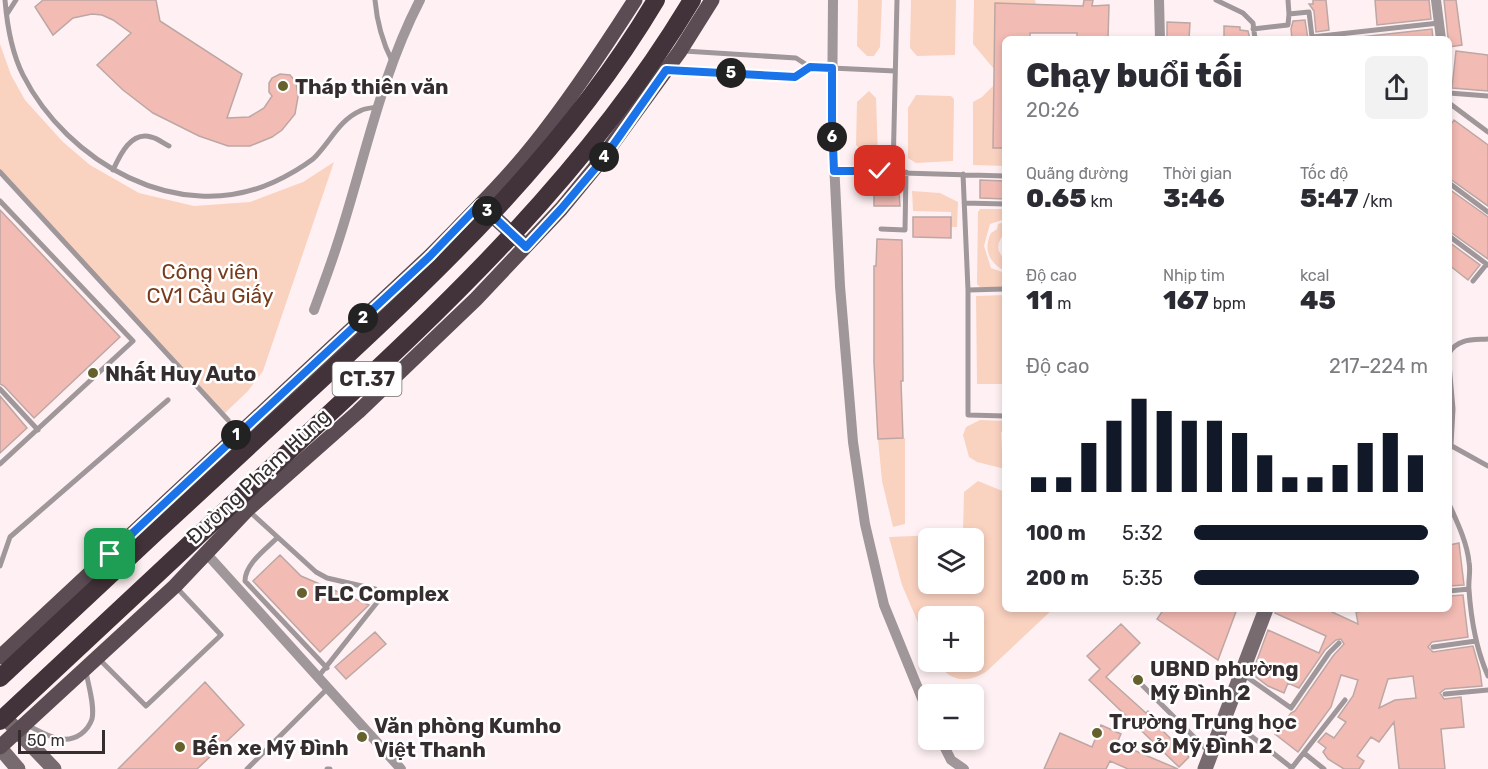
<!DOCTYPE html>
<html lang="vi">
<head>
<meta charset="utf-8">
<style>
  body { margin:0; font-family:Rubik,sans-serif; background:#f2f2f3; color:#2b2b33; height:100vh; display:flex; flex-direction:column; font-size:22px; white-space:nowrap }
  * { box-sizing:border-box; margin:0 }
  p { font-size:20px; color:#7c7c81 }
  .icon { flex:none; width:33px; height:33px; fill:none; stroke:currentColor; stroke-width:2; stroke-linecap:round; stroke-linejoin:round }
  .map { position:relative; flex:1; overflow:hidden }
  .side { position:absolute; left:1002px; top:36px; width:450px; height:576px; display:flex; flex-direction:column; background:#fff; border-radius:9px; box-shadow:0 3px 9px #0003 }
  .side>* { flex:none }
  .buttons { position:absolute; left:918px; top:528px; display:grid; gap:12px }
  .buttons a { display:grid; place-items:center; width:66px; height:66px; border-radius:9px; background:#fff; box-shadow:0 3px 9px #0003; font-size:30px }
  .scale { position:absolute; left:18px; bottom:15px; width:87px; box-sizing:border-box; padding-left:6px; border:3px solid #362d2e; border-top:0; font-size:16px; line-height:21px; white-space:nowrap; color:#362d2e; -webkit-text-stroke:4px #fff; paint-order:stroke }
  .pin { position:absolute; display:grid; place-items:center; width:51px; height:51px; color:#fff; margin:-26px; border-radius:12px; box-shadow:0 3px 9px #0006 }
  .km { position:absolute; width:30px; height:30px; margin:-15px; border-radius:50%; background:#222; color:#fff; font-size:16px; line-height:30px; text-align:center }
  .round { display:grid; place-items:center; flex:none; width:63px; height:63px; border-radius:9px; background:#f2f2f3 }
  .headline { display:flex; align-items:center; justify-content:space-between; height:102px; padding:0 24px }
  h1 { font-size:33px; font-weight:800; line-height:45px }
  .metrics { display:grid; grid-template-columns:repeat(3,1fr); gap:9px; height:102px; padding:6px 24px }
  .metrics div { display:grid; align-content:center }
  .metrics b { font-size:26px; font-weight:800 }
  .metrics small { font-size:16px; font-weight:400 }
  .metrics p { font-size:16px }
  .chart { height:168px; padding:12px 24px }
  .chart p { display:flex; justify-content:space-between }
  .chart svg { width:100%; height:108px; margin-top:6px; stroke:#111827; stroke-width:6 }
  ul { padding:0 24px; list-style:none; font-size:20px }
  li { display:grid; grid-template-columns:96px 72px 1fr; align-items:center; height:45px }
  li i { height:15px; border-radius:8px; background:#111827 }
  .map>svg:first-child { display:block }
  .green { fill:#fad2c0; fill-rule:evenodd }
  .building { fill:#f2bbb4; stroke:#bda7a4; stroke-width:1.5; fill-rule:evenodd }
  .lines { fill:none; stroke-linecap:round; stroke-linejoin:round }
  .lane { stroke:#a0979b; stroke-width:5 }
  .street { stroke:#a0979b; stroke-width:10 }
  .secondary { stroke:#776b70; stroke-width:15 }
  .primary { stroke:#5a4c52; stroke-width:15 }
  .highway-bridge { stroke:#423239; stroke-width:18 }
  .route-casing { stroke:#fff; stroke-width:12 }
  .route { stroke:#1a73e8; stroke-width:8 }
  .poi-dot { fill:#65602c; stroke:#fff; stroke-width:2 }
  .labels { text-anchor:middle; dominant-baseline:central; stroke-width:5; stroke-linejoin:round; paint-order:stroke }
  .shield { fill:#fff; stroke:#726c6d; stroke-width:1.5 }
  .shield-label { font-size:20px; font-weight:bold; fill:#362d2e }
  .poi-label { font-size:21px; font-weight:bold; fill:#362d2e; stroke:#fff; text-anchor:start }
  .park-label { font-size:21px; fill:#773b1b; stroke:#fff }
  .street-label { font-size:21px; fill:#362d2e; stroke:#fff }
</style>
</head>
<body>
<div class="map">
<svg width="1488" height="769" viewBox="0 0 1488 769">
  <rect width="100%" height="100%" fill="#fff1f3"/>
  <path class="green" d="M858,0h24l-2,47 -6,9h-7l-10,-10z
    M911,0h45l-1,55 -38,1 -7,-8z
    M974,0h61l1,4 -41,-1 -1,66 -21,-25z
    M0,44l11,31 14,25 38,42 27,23 49,28 55,13 56,-4 53,-20 31,-20 -71,209 -15,20 -23,22 -225,-242z
    M993,86v62h12v18l-32,-1v-63l9,-5z
    M869,91l7,7 2,58h-11l-11,-11 1,-43z
    M916,95l35,1 3,3 -1,62 -37,2 -8,-5v-50z
    M912,191l28,2 18,9 -1,25h-6v-15l-38,-1z
    M980,209h25v10l-15,5 -6,22 7,22 14,5v14h-25l-3,-3 1,-72z
    M1005,222v11c-8,9 -10,18 0,26v12c-16,-8 -22,-22 -14,-38l6,-4 1,-5z
    M1005,295v89h-28l-1,-88z
    M980,420l25,1v11h-4l1,21h3v16l-28,-7 -8,-5 -6,-22 3,-8z
    M905,438v86l-12,3 -11,-46 -4,-42z
    M978,481l27,11v117h48l-66,62c-19,13 -38,11 -50,-9h37v-46h-46v30l-26,-61 -13,-48 74,-3 1,-42zM974,538v46h-46v-46z"/>
  <path class="building" d="M43,0h113l4,21 82,53 -15,44 22,-1 15,-9 8,-12 -3,-4v-9l3,-5 8,-4 10,1 6,7 2,15 -3,17 -13,16 -10,7 -22,9h-22l-29,-10 -46,-23 -30,-23 -26,-25 34,-32 -18,-13 -11,-5 -10,-1 -19,4 -20,17 -18,-28z
    M1084,0h9l-1,6 17,-1 -1,34h-31v-6h-47v6h-25v109h-12l2,-145 88,3z
    M1313,0h13l3,30 -13,2 -2,-21 -5,-7h4z
    M1375,0h54l2,19 -54,6z
    M1444,0h12l6,45 -13,2z
    M1305,20l3,19h-16l-1,-10 2,-8z
    M1167,22l23,1 -1,16h-22z
    M1224,26l16,1v3l8,1 2,8h-26z
    M1432,29l1,10h-72v-2z
    M1456,51l32,4v36l-36,-3z
    M1454,120l34,25v61l-39,-28v-51z
    M980,180l25,1v18l-25,-1z
    M1449,189l39,28v42l-39,-28z
    M874,193h25l1,13h-26z
    M0,210l120,127 -86,81 -30,-32 -4,-2z
    M913,217h38v21l-38,-1z
    M877,239l25,1 1,141h-2l2,57 -25,1 -4,-76v-97h2z
    M1449,242l31,23 -12,15 -19,-15z
    M0,396l27,32 -27,25z
    M1459,543l5,42 -15,1v-41z
    M280,555l21,21 68,29 -49,47 -67,-71z
    M1463,595l5,42 -36,5 -4,5 5,5 40,-6 7,25 2,15 -37,3 -5,4 4,6 17,-2 3,30 -23,2 4,40h-46l-5,-47 -15,20 -8,-5 -14,19 7,5 -5,8h-15l-16,-10 -5,-7 3,-4 -8,-6 8,-9 8,5 12,-16 -8,-5 15,-21 5,-16 -17,-5 -10,32 -33,45 -23,-18 16,-21 4,-2 38,-55 11,-12 -3,-5 -5,1 -11,10 -26,38 -11,-5 -4,10 -16,-7 -16,-12 16,-44 51,23 7,-17 -51,-23 1,-4h57l-1,3 26,12 -2,-12 25,-3h68v-13zM1413,676l3,22 -21,2 -16,8 9,-29z
    M1164,609h73l-19,51 -61,-41z
    M1121,624l19,19 -34,34 40,36 2,-2 8,7 -3,3 36,36 -10,10 -90,-87 11,-11 -13,-13z
    M375,632l11,12 -40,35 -11,-12z
    M205,682l39,43 -47,44h-79z
    M1101,725l20,9 -4,9 61,26h-50l-18,-8 -4,8h-62l16,-36 32,14z"/>
  <g class="lines">
    <path class="lane" d="M5,0c2,25 7,53 18,75 44,87 155,151 251,107 13,-6 27,-14 39,-23 16,-15 26,-39 47,-48 5,-3 12,-3 18,-4
      M375,0c2,23 7,41 17,61
      M1216,0l27,13 10,10 2,16
      M1288,0l1,14 20,-2 3,25 127,-14
      M7,14l9,-14
      M1253,29l35,-4 1,-11
      M684,51l112,7 14,9 85,4
      M671,70l124,7 15,-10
      M1449,93l39,3
      M1449,103l39,29
      M113,170c7,-15 18,-39 38,-33 6,1 12,6 18,9
      M834,171l171,5
      M893,171l4,-171
      M0,172l228,248
      M963,174l5,116v125l37,1
      M1449,183l39,29
      M0,201l133,140 -133,123
      M964,203l41,1
      M881,229l24,1 1,-58
      M1449,236l39,29
      M1473,281l13,-16
      M968,290l37,-1
      M1449,353c9,-15 24,-13 39,-14
      M1449,364l4,45 -2,36 -2,4
      M0,389l38,41
      M1450,445l38,21
      M1449,504c8,18 18,38 20,58 2,9 -1,19 0,28 2,29 7,59 19,86
      M250,512l66,60 11,6 48,11 4,6v5l-61,77
      M277,538c-11,11 -32,26 -32,43l82,87
      M0,566l10,-29 158,-137
      M1449,591l20,-2
      M1433,647l43,-6
      M98,658l48,48 75,-71 -45,-48
      M1244,675l47,33 38,-55 10,-10
      M1134,677l76,76
      M1445,694l43,-4
      M1227,717l65,51
      M27,725c17,8 36,22 54,9 4,-3 9,-9 11,-15 3,-14 -4,-34 -6,-48
      M1304,753l20,16
      M247,769l80,-80
      M327,769h3
      M1291,769l54,-69"/>
    <path class="street" d="M833,0l-1,120 8,166 13,156 12,82 19,81 44,108
      M1159,0l1,39
      M1436,0l5,39
      M314,310c8,-22 16,-43 23,-65 27,-82 43,-168 83,-245
      M205,552l196,217
      M941,740l10,20 13,9"/>
    <path class="secondary" d="M8,721l46,48
      M0,748l18,21
      M1205,769l61,-160"/>
    <path class="primary" d="M482,206l38,35
      M0,657l430,-401c35,-36 72,-71 103,-110 37,-46 70,-96 102,-146
      M0,747l175,-161 72,-76 111,-98 118,-113 85,-90 33,-40 86,-118 32,-51"/>
    <path class="highway-bridge" d="M0,678c99,-93 199,-186 299,-278 131,-121 265,-245 357,-400
      M0,721c100,-94 201,-188 302,-282 144,-133 288,-268 390,-439"/>
  </g>
  <g class="lines">
    <g class="route-casing">
      <path id="route" d="M110,554l320,-298 50,-52 46,43 35,-38 43,-51 62,-88 129,7 15,-10 22,1v52l2,51h46"/>
    </g>
    <use href="#route" class="route"/>
  </g>
  <g class="poi-dot">
    <circle cx="283" cy="86" r="6"/>
    <circle cx="93" cy="373" r="6"/>
    <circle cx="302" cy="593" r="6"/>
    <circle cx="1138" cy="680" r="6"/>
    <circle cx="1097" cy="733" r="6"/>
    <circle cx="362" cy="737" r="6"/>
    <circle cx="180" cy="747" r="6"/>
  </g>
  <g class="labels">
    <rect class="shield" x="332.5" y="362" width="69" height="34" rx="4.5"/>
    <g class="shield-label">
      <text x="367" y="379">CT.37</text>
    </g>
    <g class="poi-label">
      <text x="295" y="86">Tháp thiên văn</text>
      <text x="105" y="373">Nhất Huy Auto</text>
      <text x="314" y="593">FLC Complex</text>
      <text x="1150" y="668">UBND phường<tspan x="1150" dy="24">Mỹ Đình 2</tspan></text>
      <text x="1109" y="721">Trường Trung học<tspan x="1109" dy="24">cơ sở Mỹ Đình 2</tspan></text>
      <text x="374" y="725">Văn phòng Kumho<tspan x="374" dy="24">Việt Thanh</tspan></text>
      <text x="192" y="747">Bến xe Mỹ Đình</text>
    </g>
    <g class="park-label">
      <text x="210" y="271">Công viên<tspan x="210" dy="24">CV1 Cầu Giấy</tspan></text>
    </g>
    <g class="street-label">
      <text transform="translate(258 476) rotate(-43)">Đường Phạm Hùng</text>
    </g>
  </g>
</svg>
<div class="buttons">
<a><svg class="icon" aria-label="layers" viewBox="0 0 24 24"><path d="M12 4l9 5-9 5-9-5zM3 14l9 5 9-5"/></svg></a>
<a>+</a>
<a>−</a>
</div>
<div class="scale">50 m</div>
<div class="pin" style="left:110px;top:554px;background:#1e9e55"><svg class="icon" aria-label="arrive" viewBox="0 0 24 24"><path d="M6 21V4h12l-3 4 3 4H6"/></svg></div>
<div class="pin" style="left:880px;top:171px;background:#d93025"><svg class="icon" aria-label="check" viewBox="0 0 24 24"><path d="M5 12l5 5 9-10"/></svg></div>
<b class="km" style="left:236px;top:435px">1</b>
<b class="km" style="left:363px;top:318px">2</b>
<b class="km" style="left:487px;top:211px">3</b>
<b class="km" style="left:604px;top:157px">4</b>
<b class="km" style="left:731px;top:73px">5</b>
<b class="km" style="left:832px;top:137px">6</b>
<section class="side">
<div class="headline"><div><h1>Chạy buổi tối</h1><p>20:26</p></div><a class="round"><svg class="icon" aria-label="share" viewBox="0 0 24 24"><path d="M12 15V3M7 8l5-5 5 5M5 13v7h14v-7"/></svg></a></div>
<div class="metrics">
<div><p>Quãng đường</p><b>0.65<small> km</small></b></div>
<div><p>Thời gian</p><b>3:46</b></div>
<div><p>Tốc độ</p><b>5:47<small> /km</small></b></div>
</div>
<div class="metrics">
<div><p>Độ cao</p><b>11<small> m</small></b></div>
<div><p>Nhịp tim</p><b>167<small> bpm</small></b></div>
<div><p>kcal</p><b>45</b></div>
</div>
<div class="chart"><p><span>Độ cao</span>217–224 m</p>
<svg viewBox="0 0 160 44" preserveAspectRatio="none"><path d="M5 44V38M15 44V38M25 44V24M35 44V15M45 44V6M55 44V11M65 44V15M75 44V15M85 44V20M95 44V29M105 44V38M115 44V38M125 44V33M135 44V24M145 44V20M155 44V29"/></svg>
</div>
<ul>
<li><b>100 m</b>5:32<i style="width:100%"></i></li>
<li><b>200 m</b>5:35<i style="width:96%"></i></li>
</ul>
</section>
</div>
</body>
</html>
